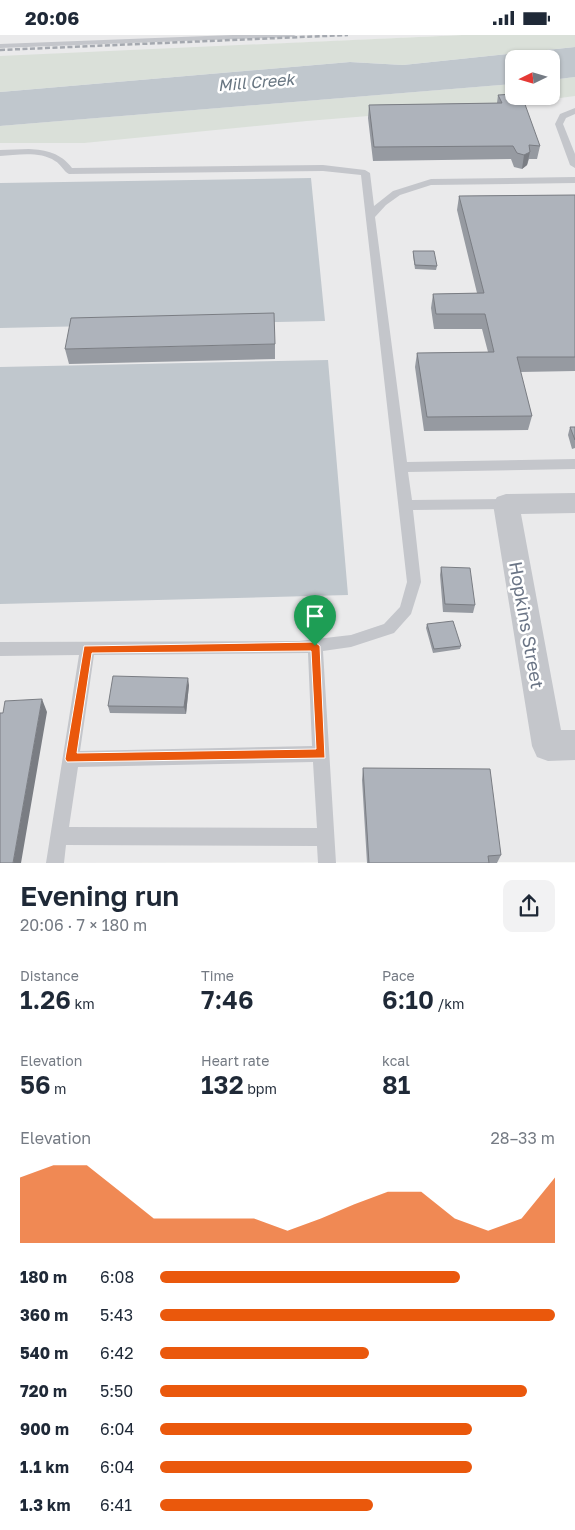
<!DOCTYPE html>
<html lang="en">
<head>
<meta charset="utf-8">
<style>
  body { margin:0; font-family:"Golos Text",sans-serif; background:#f2f2f3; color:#1f2937; height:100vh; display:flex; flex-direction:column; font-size:19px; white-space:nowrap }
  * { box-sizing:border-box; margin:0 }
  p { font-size:16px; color:#747a83 }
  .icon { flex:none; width:28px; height:28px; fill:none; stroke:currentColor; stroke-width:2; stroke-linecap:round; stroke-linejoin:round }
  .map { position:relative; height:828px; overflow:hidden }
  .panel { display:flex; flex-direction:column; background:#fff; flex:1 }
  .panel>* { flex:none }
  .needle { width:32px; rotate:265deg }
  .buttons { position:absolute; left:505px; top:15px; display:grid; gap:10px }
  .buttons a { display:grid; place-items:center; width:55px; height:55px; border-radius:10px; background:#fff; box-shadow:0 1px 4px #0004; font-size:25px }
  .pin { position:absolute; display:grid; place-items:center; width:42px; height:42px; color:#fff; margin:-51px -21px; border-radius:50% 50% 50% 0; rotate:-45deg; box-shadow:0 0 5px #0007 }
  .pin .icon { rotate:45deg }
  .round { display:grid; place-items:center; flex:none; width:52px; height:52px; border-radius:10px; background:#f2f2f3 }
  .head { display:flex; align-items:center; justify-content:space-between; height:85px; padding:0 20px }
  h1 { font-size:28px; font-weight:600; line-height:38px }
  .figures { display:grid; grid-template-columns:repeat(3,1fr); gap:8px; height:85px; padding:5px 20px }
  .figures div { display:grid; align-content:center }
  .figures b { font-size:25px; font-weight:600 }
  .figures small { font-size:14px; font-weight:400 }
  .figures p { font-size:14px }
  .chart { height:140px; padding:10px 20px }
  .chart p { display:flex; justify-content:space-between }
  .chart svg { width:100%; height:90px; margin-top:5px; fill:#ea580c; opacity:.7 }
  ul { padding:0 20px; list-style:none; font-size:16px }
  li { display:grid; grid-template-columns:80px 60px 1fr; align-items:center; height:38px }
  li i { height:12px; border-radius:6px; background:#ea580c }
  .status { display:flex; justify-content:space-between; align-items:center; height:35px; padding:0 25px; background:#fff; direction:ltr }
  .status svg { height:14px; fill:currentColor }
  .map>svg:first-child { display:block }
  .built { fill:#eaeaeb }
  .green { fill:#dae0d9 }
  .water { fill:#c0c7cd }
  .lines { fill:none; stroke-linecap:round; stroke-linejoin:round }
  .service { fill:#c4c6cb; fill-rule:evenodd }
  .minor { fill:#c4c6cb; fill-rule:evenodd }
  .rail { stroke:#a5a9b0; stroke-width:2.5; stroke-dasharray:5 2.5; stroke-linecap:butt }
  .wall { fill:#969aa1 }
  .shaded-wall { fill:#7a7d83 }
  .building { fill:#aeb3bb; stroke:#7a7d83 }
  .route { fill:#ea580c; stroke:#fff; fill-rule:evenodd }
  .labels { text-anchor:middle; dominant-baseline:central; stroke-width:5; stroke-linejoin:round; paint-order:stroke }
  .far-water-label { font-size:16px; font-style:italic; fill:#677581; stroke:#fff }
  .street-label { font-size:18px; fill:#6b7586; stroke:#fff }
</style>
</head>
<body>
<div class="status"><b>20:06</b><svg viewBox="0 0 49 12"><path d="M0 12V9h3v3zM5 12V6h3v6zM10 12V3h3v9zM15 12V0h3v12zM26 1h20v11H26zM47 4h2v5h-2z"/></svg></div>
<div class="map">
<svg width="575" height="828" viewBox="0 0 575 828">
  <rect width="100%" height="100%" fill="#f9faf8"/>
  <path class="built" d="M0,0h462l-437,21h-25z
    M575,42v785l-575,1v-737l514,-42v12h37v-16z"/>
  <path class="green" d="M462,0h113v12l-172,18 -53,-3 -350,30v-36z
    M575,42v19l-60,8 -208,17 -223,22h-84v-17l514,-42v12h37v-16z"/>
  <path class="water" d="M575,12v30l-24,3v-21h-37v25l-514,42v-34l350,-30 53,3z
    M311,143l14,143 -325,7v-145z
    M328,325l20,235 -348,9v-237z"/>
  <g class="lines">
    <path class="service" d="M233,0h63l-4,2 -292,11v-4z
      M575,73v6l-9,4 -3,6 12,30v14l-5,-3 -15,-41 5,-10z
      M29,114c17,1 32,4 43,19l251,-3 42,5 5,3 4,33 19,-15 38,-12 144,-2v6l-144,2 -31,10 -14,10 -11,12 32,245 168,-3v10l-167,3 4,28 94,-1 5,1 2,4 -2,4 -5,1 -93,1 8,72 -10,32 -17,19 -43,14 -28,4 13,212h-18l-1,-17 -251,-1 -2,18h-18l33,-208 -79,1v-14l299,-1 52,-6 33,-11 16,-17 7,-25 -46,-407 -38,-4 -254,3c-6,-3 -8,-10 -14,-13 -15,-10 -38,-6 -55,-5v-6zM308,618l4,93 -232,5 14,-96zM313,727l4,66 -248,-1 9,-60z"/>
    <path class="minor" d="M575,458v20l-54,1 40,216h14v30l-27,1 -11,-4 -5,-11 -39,-242 4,-7 9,-3z"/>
    <path class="rail" d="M0,15l348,-15"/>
  </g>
  <path class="wall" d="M498,60l42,51 -3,13h-8l-2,6 -5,4 -8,-2 -3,-8 -138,2 -5,-43 1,-13 128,-2z
    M575,160v176l-55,1 12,44 -4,14 -104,1 -9,-64 2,-14 71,-1 -6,-23h-48l-3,-21 2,-14 44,-1 -20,-83 2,-14z
    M413,216l24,15 -1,4 -21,-1 -2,-14z
    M275,309v15l-206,5 -4,-15z
    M570,392h5v21l-3,1 -4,-14z
    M441,532l34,38 -2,8 -30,-1 -3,-37z
    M427,589l34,22 -1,3 -27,4 -7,-25z
    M189,650l-3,29 -76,-1 -2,-7z
    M363,733l138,87 -4,8h-130l-5,-83z"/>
  <path class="shaded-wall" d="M530,117l-3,13 -5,4 2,-14z
    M188,643l1,7 -3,29 -2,-7z
    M42,664l5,13 -26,151h-8z"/>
  <path class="building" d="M514,59v2h8l18,50 -11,-1 1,7 -6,3 -7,-2 -4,-7 -139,1 -5,-42 133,-2 -4,-8z
    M575,160v162h-58l15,59 -105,1 -10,-64 77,-1 -9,-38h-49l-3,-20 51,-1 -25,-97z
    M413,216h21l3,15 -22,-1z
    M274,278l1,31 -210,5 6,-31z
    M570,392h5v13z
    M441,532l29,1 5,37 -30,-1z
    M453,586l8,25 -27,3 -7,-25z
    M113,641l75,2 -4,29 -76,-1z
    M42,664l-29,164h-13v-150h3l2,-12z
    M363,733l127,1 11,86 -13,1 1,7h-120z"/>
  <path class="route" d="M315,607l5,4 5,112 -258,4 -2,-3 19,-113zM311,616l5,98 -239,4 15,-100z"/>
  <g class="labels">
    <g class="far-water-label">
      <text transform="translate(256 47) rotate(-5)">Mill Creek</text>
    </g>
    <g class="street-label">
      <text transform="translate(527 590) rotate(80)">Hopkins Street</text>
    </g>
  </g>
</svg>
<div class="buttons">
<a><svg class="needle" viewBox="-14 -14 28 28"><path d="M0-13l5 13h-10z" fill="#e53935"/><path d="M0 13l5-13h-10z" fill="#747a83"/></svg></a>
</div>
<div class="pin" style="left:315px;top:611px;background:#1e9e55"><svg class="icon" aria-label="arrive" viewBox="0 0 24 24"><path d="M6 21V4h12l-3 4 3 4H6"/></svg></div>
</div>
<section class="panel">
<div class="head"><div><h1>Evening run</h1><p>20:06 · 7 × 180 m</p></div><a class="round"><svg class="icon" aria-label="share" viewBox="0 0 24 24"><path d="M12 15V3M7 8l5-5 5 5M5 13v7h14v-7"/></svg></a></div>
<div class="figures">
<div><p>Distance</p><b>1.26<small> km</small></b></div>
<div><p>Time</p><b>7:46</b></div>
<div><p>Pace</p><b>6:10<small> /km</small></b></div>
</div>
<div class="figures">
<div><p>Elevation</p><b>56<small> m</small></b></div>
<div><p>Heart rate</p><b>132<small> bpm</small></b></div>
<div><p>kcal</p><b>81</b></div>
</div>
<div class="chart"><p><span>Elevation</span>28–33 m</p>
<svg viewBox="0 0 160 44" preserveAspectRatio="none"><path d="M0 44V12L10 6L20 6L30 19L40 32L50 32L60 32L70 32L80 38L90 32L100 25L110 19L120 19L130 32L140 38L150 32L160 12V44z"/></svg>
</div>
<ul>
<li><b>180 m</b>6:08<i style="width:76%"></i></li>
<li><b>360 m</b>5:43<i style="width:100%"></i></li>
<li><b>540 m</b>6:42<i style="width:53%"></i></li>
<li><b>720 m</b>5:50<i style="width:93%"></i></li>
<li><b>900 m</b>6:04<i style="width:79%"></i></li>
<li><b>1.1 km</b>6:04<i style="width:79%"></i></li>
<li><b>1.3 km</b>6:41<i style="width:54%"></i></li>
</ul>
</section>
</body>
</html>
